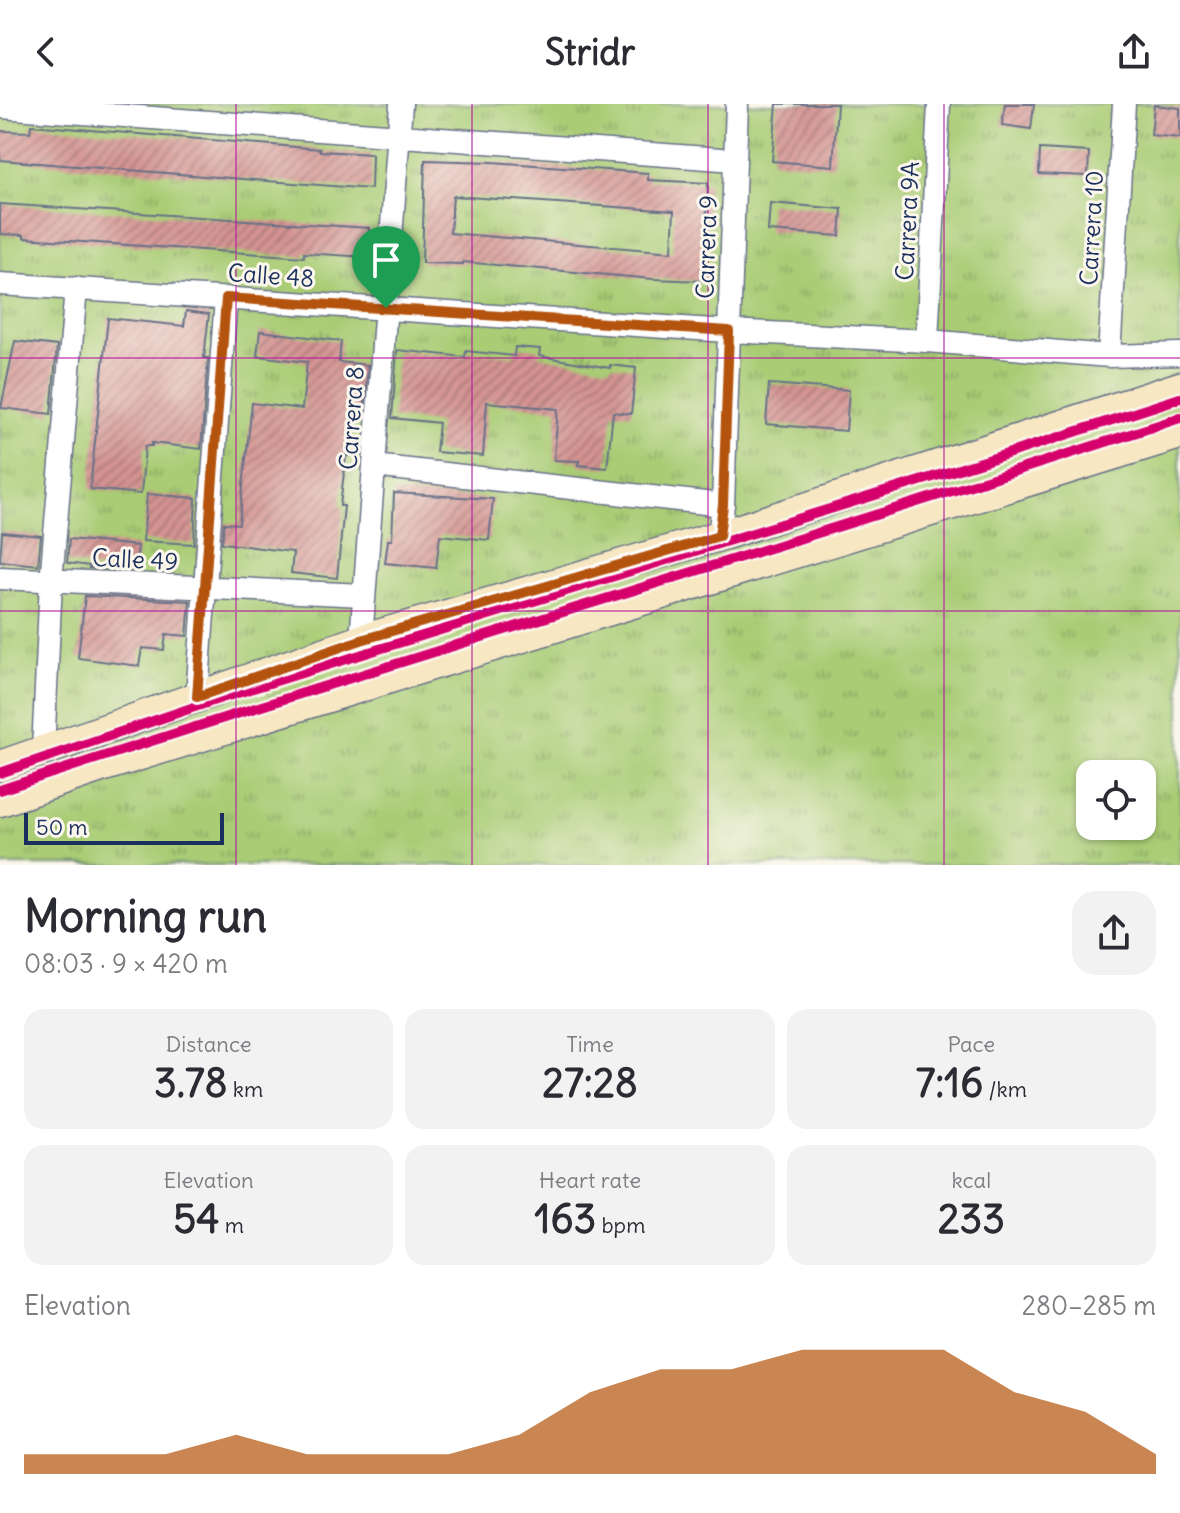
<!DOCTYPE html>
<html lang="en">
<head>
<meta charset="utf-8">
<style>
  body { margin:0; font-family:Delius,sans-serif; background:#f2f2f3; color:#2b2b33; height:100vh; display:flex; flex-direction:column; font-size:30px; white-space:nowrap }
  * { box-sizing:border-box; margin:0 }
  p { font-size:26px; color:#7c7c81 }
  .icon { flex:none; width:44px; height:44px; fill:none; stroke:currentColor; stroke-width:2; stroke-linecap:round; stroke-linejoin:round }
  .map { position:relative; height:761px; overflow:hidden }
  .side { display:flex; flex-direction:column; background:#fff; flex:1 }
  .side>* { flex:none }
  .controls { position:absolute; left:1076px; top:656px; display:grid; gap:16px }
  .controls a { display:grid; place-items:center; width:80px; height:80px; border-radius:16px; background:#fff; box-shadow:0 2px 6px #0004; font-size:40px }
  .scale { position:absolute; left:24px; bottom:20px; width:200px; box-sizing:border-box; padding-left:8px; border:4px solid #1b2f5e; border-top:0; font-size:22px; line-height:28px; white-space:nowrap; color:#1b2f5e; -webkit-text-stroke:6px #fbf7ec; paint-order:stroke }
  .pin { position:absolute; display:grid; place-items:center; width:68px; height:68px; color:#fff; margin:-82px -34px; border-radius:50% 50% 50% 0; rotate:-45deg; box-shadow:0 0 8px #0007 }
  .pin .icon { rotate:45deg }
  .round { display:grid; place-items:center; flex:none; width:84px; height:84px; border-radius:24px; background:#f2f2f3 }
  .headline { display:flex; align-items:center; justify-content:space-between; height:136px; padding:0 24px }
  h1 { font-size:44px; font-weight:800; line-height:60px }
  .metrics { display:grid; grid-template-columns:repeat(3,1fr); gap:12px; height:136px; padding:8px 24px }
  .metrics div { display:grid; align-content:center; border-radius:20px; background:#f2f2f3; text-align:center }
  .metrics b { font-size:40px; font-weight:800 }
  .metrics small { font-size:22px; font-weight:400 }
  .metrics p { font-size:22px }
  .chart { height:224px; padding:16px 24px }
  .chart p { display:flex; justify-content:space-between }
  .chart svg { width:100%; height:144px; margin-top:8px; fill:#b45309; opacity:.7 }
  header { display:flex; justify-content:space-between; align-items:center; height:104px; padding:0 24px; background:#fff; font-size:36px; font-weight:800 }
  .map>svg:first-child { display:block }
  .grass { fill:url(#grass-tufts); stroke:#627e6a; stroke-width:2; fill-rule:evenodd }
  .building { fill:url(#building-hatch); fill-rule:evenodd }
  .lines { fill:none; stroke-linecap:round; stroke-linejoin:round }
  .minor-casing { stroke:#687188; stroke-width:25 }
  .secondary-casing { stroke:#687188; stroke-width:33 }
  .minor { stroke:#fff; stroke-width:22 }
  .secondary { stroke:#f7e8c3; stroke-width:30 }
  .cycleway-casing { stroke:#fbf7ec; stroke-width:15 }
  .cycleway { stroke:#d6006c; stroke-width:10 }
  .route-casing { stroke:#fff; stroke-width:16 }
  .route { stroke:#b45309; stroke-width:10 }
  .grid { fill:none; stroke:#b5179e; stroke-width:2; stroke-opacity:0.55 }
  .labels { text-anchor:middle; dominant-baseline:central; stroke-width:6; stroke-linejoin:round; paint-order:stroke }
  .street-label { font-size:24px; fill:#1b2f5e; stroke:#fbf7ec }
</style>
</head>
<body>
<header><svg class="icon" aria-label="back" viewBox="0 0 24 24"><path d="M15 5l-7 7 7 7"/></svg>Stridr<svg class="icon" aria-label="share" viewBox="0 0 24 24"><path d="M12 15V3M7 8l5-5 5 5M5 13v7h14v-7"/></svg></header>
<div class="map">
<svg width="1180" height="761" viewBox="0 0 1180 761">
  <defs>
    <pattern id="grass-tufts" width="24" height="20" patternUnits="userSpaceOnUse" patternTransform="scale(2)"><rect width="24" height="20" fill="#a9cc75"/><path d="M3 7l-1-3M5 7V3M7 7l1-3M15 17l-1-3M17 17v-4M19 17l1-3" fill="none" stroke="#89a663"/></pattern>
    <pattern id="building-hatch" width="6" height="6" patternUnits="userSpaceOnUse" patternTransform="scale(2)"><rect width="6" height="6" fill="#d39391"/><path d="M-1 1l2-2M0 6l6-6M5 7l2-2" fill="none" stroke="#aa787a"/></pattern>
  </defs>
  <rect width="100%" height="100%" fill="#fbf7ec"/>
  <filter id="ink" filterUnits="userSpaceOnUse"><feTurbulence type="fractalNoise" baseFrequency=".0125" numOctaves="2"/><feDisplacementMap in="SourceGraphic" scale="16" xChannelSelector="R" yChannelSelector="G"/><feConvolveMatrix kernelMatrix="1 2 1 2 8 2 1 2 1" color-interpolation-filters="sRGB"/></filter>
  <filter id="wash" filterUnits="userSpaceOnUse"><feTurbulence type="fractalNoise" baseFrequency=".006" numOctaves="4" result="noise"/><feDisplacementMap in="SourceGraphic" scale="32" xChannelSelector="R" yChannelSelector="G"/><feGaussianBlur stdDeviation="1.8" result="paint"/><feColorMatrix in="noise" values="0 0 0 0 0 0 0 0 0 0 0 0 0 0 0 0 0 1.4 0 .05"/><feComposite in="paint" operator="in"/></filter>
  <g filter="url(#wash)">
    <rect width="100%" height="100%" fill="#f7ebd7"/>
    <path class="grass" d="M0,0h1180v761h-1180zM1090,670h52v52h-52z"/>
    <g id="blocks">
      <path class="building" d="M777,0h60l-4,62 -61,-5z
        M1005,0h29l-3,25 -29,-4z
        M1154,1l26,3v30l-29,-3z
        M31,21l289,24v2l52,3 -1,35 -371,-29v-29l30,1z
        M1040,45l49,3 -1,24 -49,-2z
        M425,56l67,2 156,11v7l60,3 -5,98 -50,-2 -190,-17v2l-41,-1zM453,92l221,15 -2,41 -222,-19z
        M770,99l72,6 -2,27 -72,-5z
        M0,100l369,24 -2,29 -63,-4v4l-280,-19v-3l-24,-1z
        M186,207l23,3 -5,44h4l-7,91 -49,-6v3h-7l-4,48 -51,-5 18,-171 76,8z
        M260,227l81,10 -2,21 29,3 -4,49 -12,-1 -4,43 -2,-1 -6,51h4l-7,72 -46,-5 2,-21 -71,-9 2,-20 15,1 13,-121 50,6 5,-47 -50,-6z
        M15,237l42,5 -6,68 -50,-6z
        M515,243l25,2 -1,7 71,12v-3l26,3 -5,46 -18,-2 -6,56 -29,-3 1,-4 -25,-1 4,-51 -71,-7 -4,54 -47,-4 3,-29 -47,-5 5,-68 68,7 1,-6 48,5z
        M769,280l80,6 -3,41 -80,-7z
        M394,389l99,6 -4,41 -49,-5 -4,33 -51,-5 3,-23h4z
        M147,390l49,4 -2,46 -51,-3z
        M2,428l39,4 -3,29 -38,-4z
        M69,435l69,7 -3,24 -46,-2 1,-2 -23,-3z
        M85,492l105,5 -3,35 -21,-2 -2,16 -22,-2 -3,18 -61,-8z"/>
    </g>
  </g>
  <g filter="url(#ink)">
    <use href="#blocks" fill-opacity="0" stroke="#687188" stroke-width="2"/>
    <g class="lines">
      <g class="minor-casing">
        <path id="minor" d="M0,3l735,53
          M0,180l729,47 198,10 182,15 71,-2
          M927,237l12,-237
          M1109,252l15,-252
          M374,362l349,39
          M719,432l4,-31 14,-401
          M0,474l364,17
          M361,536l40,-536
          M197,593l29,-399
          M43,647l8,-170 25,-293"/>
      </g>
      <g class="secondary-casing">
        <path id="secondary" d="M0,662l361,-126 358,-104 461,-149
          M0,697l98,-33 1082,-334"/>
      </g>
      <use href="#minor" class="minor"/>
      <use href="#secondary" class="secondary"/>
      <g class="cycleway-casing">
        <path id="cycleway" d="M0,669l218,-74 789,-245 173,-56
          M0,686c392,-129 788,-244 1180,-372"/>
      </g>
      <use href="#cycleway" class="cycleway"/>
    </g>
  </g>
  <g class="lines" filter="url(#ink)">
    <g class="route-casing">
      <path id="route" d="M226,194l503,33 -6,174 -4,31 -358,104 -164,57z"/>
    </g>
    <use href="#route" class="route"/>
  </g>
  <path class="grid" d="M236,0v761M472,0v761M708,0v761M944,0v761M0,254h1180M0,507h1180"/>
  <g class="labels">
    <g class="street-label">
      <text transform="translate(907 117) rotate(-87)">Carrera 9A</text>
      <text transform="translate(1091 124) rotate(-87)">Carrera 10</text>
      <text transform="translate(706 143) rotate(-88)">Carrera 9</text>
      <text transform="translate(271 171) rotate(4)">Calle 48</text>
      <text transform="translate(351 314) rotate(-86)">Carrera 8</text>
      <text transform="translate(135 455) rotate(3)">Calle 49</text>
    </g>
  </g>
</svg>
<div class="controls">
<a><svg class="icon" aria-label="locate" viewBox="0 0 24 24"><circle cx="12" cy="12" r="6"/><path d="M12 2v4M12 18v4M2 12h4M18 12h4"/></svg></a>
</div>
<div class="scale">50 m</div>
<div class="pin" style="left:386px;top:204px;background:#1e9e55"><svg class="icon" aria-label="arrive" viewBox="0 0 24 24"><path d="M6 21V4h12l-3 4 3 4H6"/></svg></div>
</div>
<section class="side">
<div class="headline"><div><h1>Morning run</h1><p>08:03 · 9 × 420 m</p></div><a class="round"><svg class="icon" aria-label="share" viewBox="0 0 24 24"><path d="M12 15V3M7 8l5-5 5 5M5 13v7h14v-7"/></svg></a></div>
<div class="metrics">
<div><p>Distance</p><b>3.78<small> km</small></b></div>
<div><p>Time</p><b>27:28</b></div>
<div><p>Pace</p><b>7:16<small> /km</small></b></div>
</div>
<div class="metrics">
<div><p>Elevation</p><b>54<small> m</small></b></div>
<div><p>Heart rate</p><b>163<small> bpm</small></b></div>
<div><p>kcal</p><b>233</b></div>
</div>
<div class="chart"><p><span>Elevation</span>280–285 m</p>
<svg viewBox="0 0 160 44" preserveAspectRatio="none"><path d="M0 44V38L10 38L20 38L30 32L40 38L50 38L60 38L70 32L80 19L90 12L100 12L110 6L120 6L130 6L140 19L150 25L160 38V44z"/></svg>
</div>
</section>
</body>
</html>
